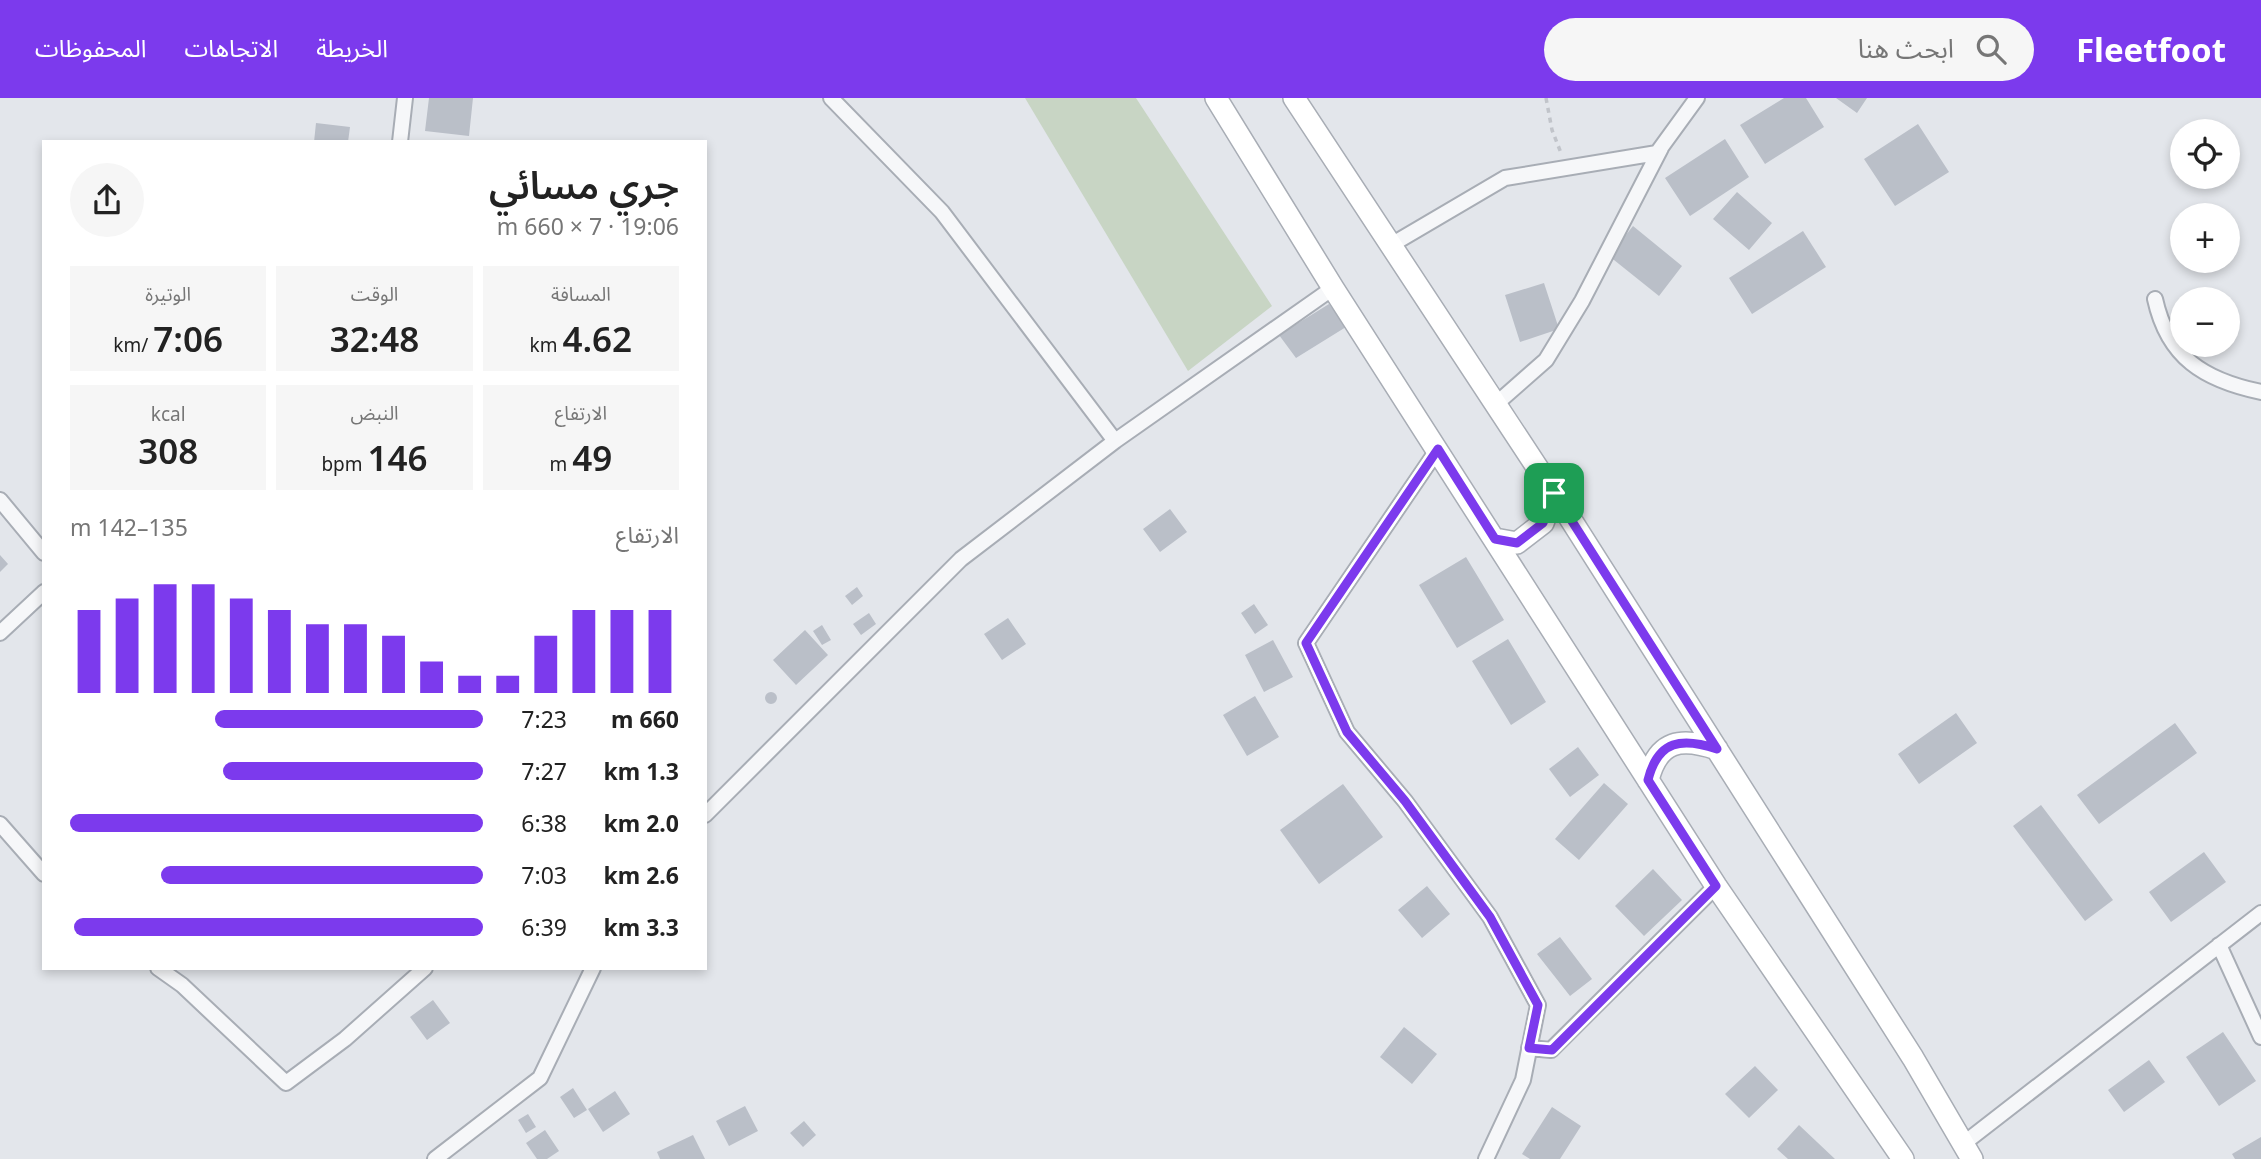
<!DOCTYPE html>
<html lang="ar">
<head>
<meta charset="utf-8">
<style>
  body { margin:0; font-family:"Noto Sans","Noto Sans Arabic",sans-serif; background:#f6f6f6; color:#222; direction:rtl; height:100vh; display:flex; flex-direction:column; font-size:26px; white-space:nowrap }
  * { box-sizing:border-box; margin:0 }
  p { font-size:23px; color:#767676 }
  .icon { flex:none; width:38px; height:38px; fill:none; stroke:currentColor; stroke-width:2; stroke-linecap:round; stroke-linejoin:round }
  .map { position:relative; flex:1; overflow:hidden; direction:ltr }
  .drawer { position:absolute; left:42px; top:42px; width:665px; height:830px; display:flex; flex-direction:column; background:#fff; border-radius:0px; box-shadow:0 4px 10px #0003; direction:rtl }
  .drawer>* { flex:none }
  .buttons { position:absolute; left:2170px; top:21px; display:grid; gap:14px }
  .buttons a { display:grid; place-items:center; width:70px; height:70px; border-radius:50%; background:#fff; box-shadow:0 4px 10px #0003; font-size:35px }
  .pin { position:absolute; display:grid; place-items:center; width:60px; height:60px; color:#fff; margin:-30px; border-radius:14px; box-shadow:0 4px 10px #0006 }
  .round { display:grid; place-items:center; flex:none; width:74px; height:74px; border-radius:37px; background:#f6f6f6 }
  .headline { display:flex; align-items:center; justify-content:space-between; height:119px; padding:0 28px }
  h1 { font-size:38px; font-weight:600; line-height:52px }
  .metrics { display:grid; grid-template-columns:repeat(3,1fr); gap:10px; height:119px; padding:7px 28px }
  .metrics div { display:grid; align-content:center; border-radius:0px; background:#f6f6f6; text-align:center }
  .metrics b { font-size:35px; font-weight:600 }
  .metrics small { font-size:19px; font-weight:400 }
  .metrics p { font-size:19px }
  .chart { height:196px; padding:14px 28px }
  .chart p { display:flex; justify-content:space-between }
  .chart svg { width:100%; height:126px; margin-top:7px; stroke:#7c3aed; stroke-width:6 }
  ul { padding:0 28px; list-style:none; font-size:23px }
  li { display:grid; grid-template-columns:112px 84px 1fr; align-items:center; height:52px }
  li i { height:18px; border-radius:9px; background:#7c3aed }
  header { display:flex; align-items:center; gap:42px; box-sizing:border-box; height:98px; padding:0 35px; background:#7c3aed; color:#fff }
  header strong { font-size:33px }
  nav { display:flex; gap:38px; margin-inline-start:auto; font-size:24px }
  .search { width:490px; height:63px; background:#f6f6f6; display:flex; align-items:center; gap:18px; box-sizing:border-box; padding:0 24px; border-radius:38px; color:#767676; font-size:26px }
  .map>svg:first-child { display:block }
  .green { fill:#c8d5c4 }
  .building { fill:#babfc8 }
  .lines { fill:none; stroke-linecap:round; stroke-linejoin:round }
  .street-casing { stroke:#a8adb5; stroke-width:18 }
  .secondary-casing { stroke:#a8adb5; stroke-width:24 }
  .path { stroke:#c1c4ca; stroke-width:3.5; stroke-dasharray:5 5; stroke-linecap:butt }
  .street { stroke:#f6f7f9; stroke-width:14 }
  .secondary { stroke:#fff; stroke-width:21 }
  .route-casing { stroke:#fff; stroke-width:14 }
  .route { stroke:#7c3aed; stroke-width:9 }
</style>
</head>
<body>
<header>
<strong>Fleetfoot</strong>
<div class="search"><svg class="icon" aria-label="search" viewBox="0 0 24 24"><circle cx="10" cy="10" r="6"/><path d="M15 15l6 6"/></svg>ابحث هنا</div>
<nav><a>الخريطة</a><a>الاتجاهات</a><a>المحفوظات</a></nav>
</header>
<div class="map">
<svg width="2261" height="1061" viewBox="0 0 2261 1061">
  <rect width="100%" height="100%" fill="#e3e6eb"/>
  <path class="green" d="M1025,0h111l136,208 -84,65z"/>
  <path class="building" d="M429,0h44l-4,38 -44,-5z
    M1784,0h22l18,29 -59,37 -25,-39z
    M1836,0h31l-10,15z
    M316,25l34,4 -2,15h-34z
    M1918,26l31,48 -54,34 -31,-47z
    M1725,41l24,38 -59,39 -25,-38z
    M1737,94l35,31 -23,27 -36,-31z
    M1633,128l49,40 -23,30 -50,-40z
    M1803,133l23,36 -74,47 -23,-36z
    M1544,185l15,46 -39,13 -15,-47z
    M1329,206l17,23 -50,31 -17,-23z
    M1170,411l17,23 -27,20 -17,-23z
    M0,457l8,9 -8,8z
    M1466,459l38,63 -47,28 -38,-63z
    M857,489l6,9 -11,9 -7,-9z
    M1254,506l14,21 -13,9 -14,-21z
    M869,515l7,11 -15,11 -8,-11z
    M1008,520l18,26 -24,16 -18,-26z
    M822,527l9,15 -9,5 -9,-14z
    M805,532l23,25 -32,30 -23,-25z
    M1508,541l38,63 -35,23 -39,-64z
    M1273,542l20,37 -29,15 -19,-37z
    M765 600a6 6 0 1 1 12 0a6 6 0 1 1-12 0Z
    M1255,598l24,41 -32,19 -24,-41z
    M1956,615l21,30 -58,41 -21,-30z
    M2175,625l22,30 -98,71 -22,-29z
    M1578,649l21,28 -29,22 -21,-28z
    M1604,685l24,21 -49,56 -24,-21z
    M1343,686l40,53 -64,47 -39,-54z
    M2041,707l72,95 -28,21 -72,-95z
    M2204,754l22,30 -55,40 -22,-30z
    M1653,771l29,31 -38,36 -29,-30z
    M1427,788l23,28 -28,24 -24,-28z
    M1560,839l32,42 -22,17 -33,-42z
    M433,902l17,23 -23,17 -17,-23z
    M1404,929l33,27 -25,30 -32,-27z
    M2223,934l33,49 -37,25 -33,-49z
    M2149,962l16,22 -41,30 -16,-22z
    M1755,968l23,24 -29,28 -24,-24z
    M573,990l14,22 -13,8 -14,-21z
    M615,993l15,23 -27,18 -15,-23z
    M745,1008l13,25 -29,15 -13,-25z
    M1552,1009l29,19 -21,33h-30l-8,-5z
    M528,1016l8,13 -10,6 -8,-13z
    M804,1023l12,14 -13,12 -13,-14z
    M1799,1027l36,34h-47l-11,-10z
    M545,1032l14,21 -12,8h-10l-11,-16z
    M693,1037l12,24h-45l-3,-7z
    M2261,1039v22h-26l-3,-5z"/>
  <g class="lines">
    <g class="street-casing">
      <path id="street" d="M831,0l111,114 173,229
        M400,44l5,-44
        M1391,147l114,-67 152,-25 40,-55
        M2155,201c13,59 49,81 106,93
        M1496,306l50,-44 36,-59 79,-153
        M1438,351l-132,194 41,89 58,69 85,116 48,88 -15,75 -37,79
        M0,402l44,53
        M0,535l44,-41
        M705,717l256,-256 154,-118 218,-153
        M0,726l44,50
        M2219,847l42,92
        M158,870l24,17 104,98 59,-44 80,-71
        M1529,950l22,2 165,-164
        M1963,1046l298,-231
        M435,1061l105,-81 53,-110"/>
    </g>
    <g class="secondary-casing">
      <path id="secondary" d="M1216,0l117,190 383,598 187,273
        M1294,0l260,395 359,565 59,101
        M1495,441l22,4 26,-20 11,-30
        M1648,682c10,-40 33,-43 69,-31"/>
    </g>
    <path class="path" d="M1546,0l6,32 9,23"/>
    <use href="#street" class="street"/>
    <use href="#secondary" class="secondary"/>
  </g>
  <g class="lines">
    <g class="route-casing">
      <path id="route" d="M1438,351l57,90 22,4 26,-20 11,-30 163,256c-35,-12 -59,-9 -69,31l68,106 -164,164 -23,-2 9,-43 -48,-88 -85,-116 -58,-69 -41,-89z"/>
    </g>
    <use href="#route" class="route"/>
  </g>
</svg>
<div class="buttons">
<a><svg class="icon" aria-label="locate" viewBox="0 0 24 24"><circle cx="12" cy="12" r="6"/><path d="M12 2v4M12 18v4M2 12h4M18 12h4"/></svg></a>
<a>+</a>
<a>−</a>
</div>
<div class="pin" style="left:1554px;top:395px;background:#1e9e55"><svg class="icon" aria-label="arrive" viewBox="0 0 24 24"><path d="M6 21V4h12l-3 4 3 4H6"/></svg></div>
<section class="drawer">
<div class="headline"><div><h1>جري مسائي</h1><p>19:06 · 7 × 660 m</p></div><a class="round"><svg class="icon" aria-label="share" viewBox="0 0 24 24"><path d="M12 15V3M7 8l5-5 5 5M5 13v7h14v-7"/></svg></a></div>
<div class="metrics">
<div><p>المسافة</p><b>4.62<small> km</small></b></div>
<div><p>الوقت</p><b>32:48</b></div>
<div><p>الوتيرة</p><b>7:06<small> /km</small></b></div>
</div>
<div class="metrics">
<div><p>الارتفاع</p><b>49<small> m</small></b></div>
<div><p>النبض</p><b>146<small> bpm</small></b></div>
<div><p>kcal</p><b>308</b></div>
</div>
<div class="chart"><p><span>الارتفاع</span>135–142 m</p>
<svg viewBox="0 0 160 44" preserveAspectRatio="none"><path d="M5 44V15M15 44V11M25 44V6M35 44V6M45 44V11M55 44V15M65 44V20M75 44V20M85 44V24M95 44V33M105 44V38M115 44V38M125 44V24M135 44V15M145 44V15M155 44V15"/></svg>
</div>
<ul>
<li><b>660 m</b>7:23<i style="width:65%"></i></li>
<li><b>1.3 km</b>7:27<i style="width:63%"></i></li>
<li><b>2.0 km</b>6:38<i style="width:100%"></i></li>
<li><b>2.6 km</b>7:03<i style="width:78%"></i></li>
<li><b>3.3 km</b>6:39<i style="width:99%"></i></li>
</ul>
</section>
</div>
</body>
</html>
